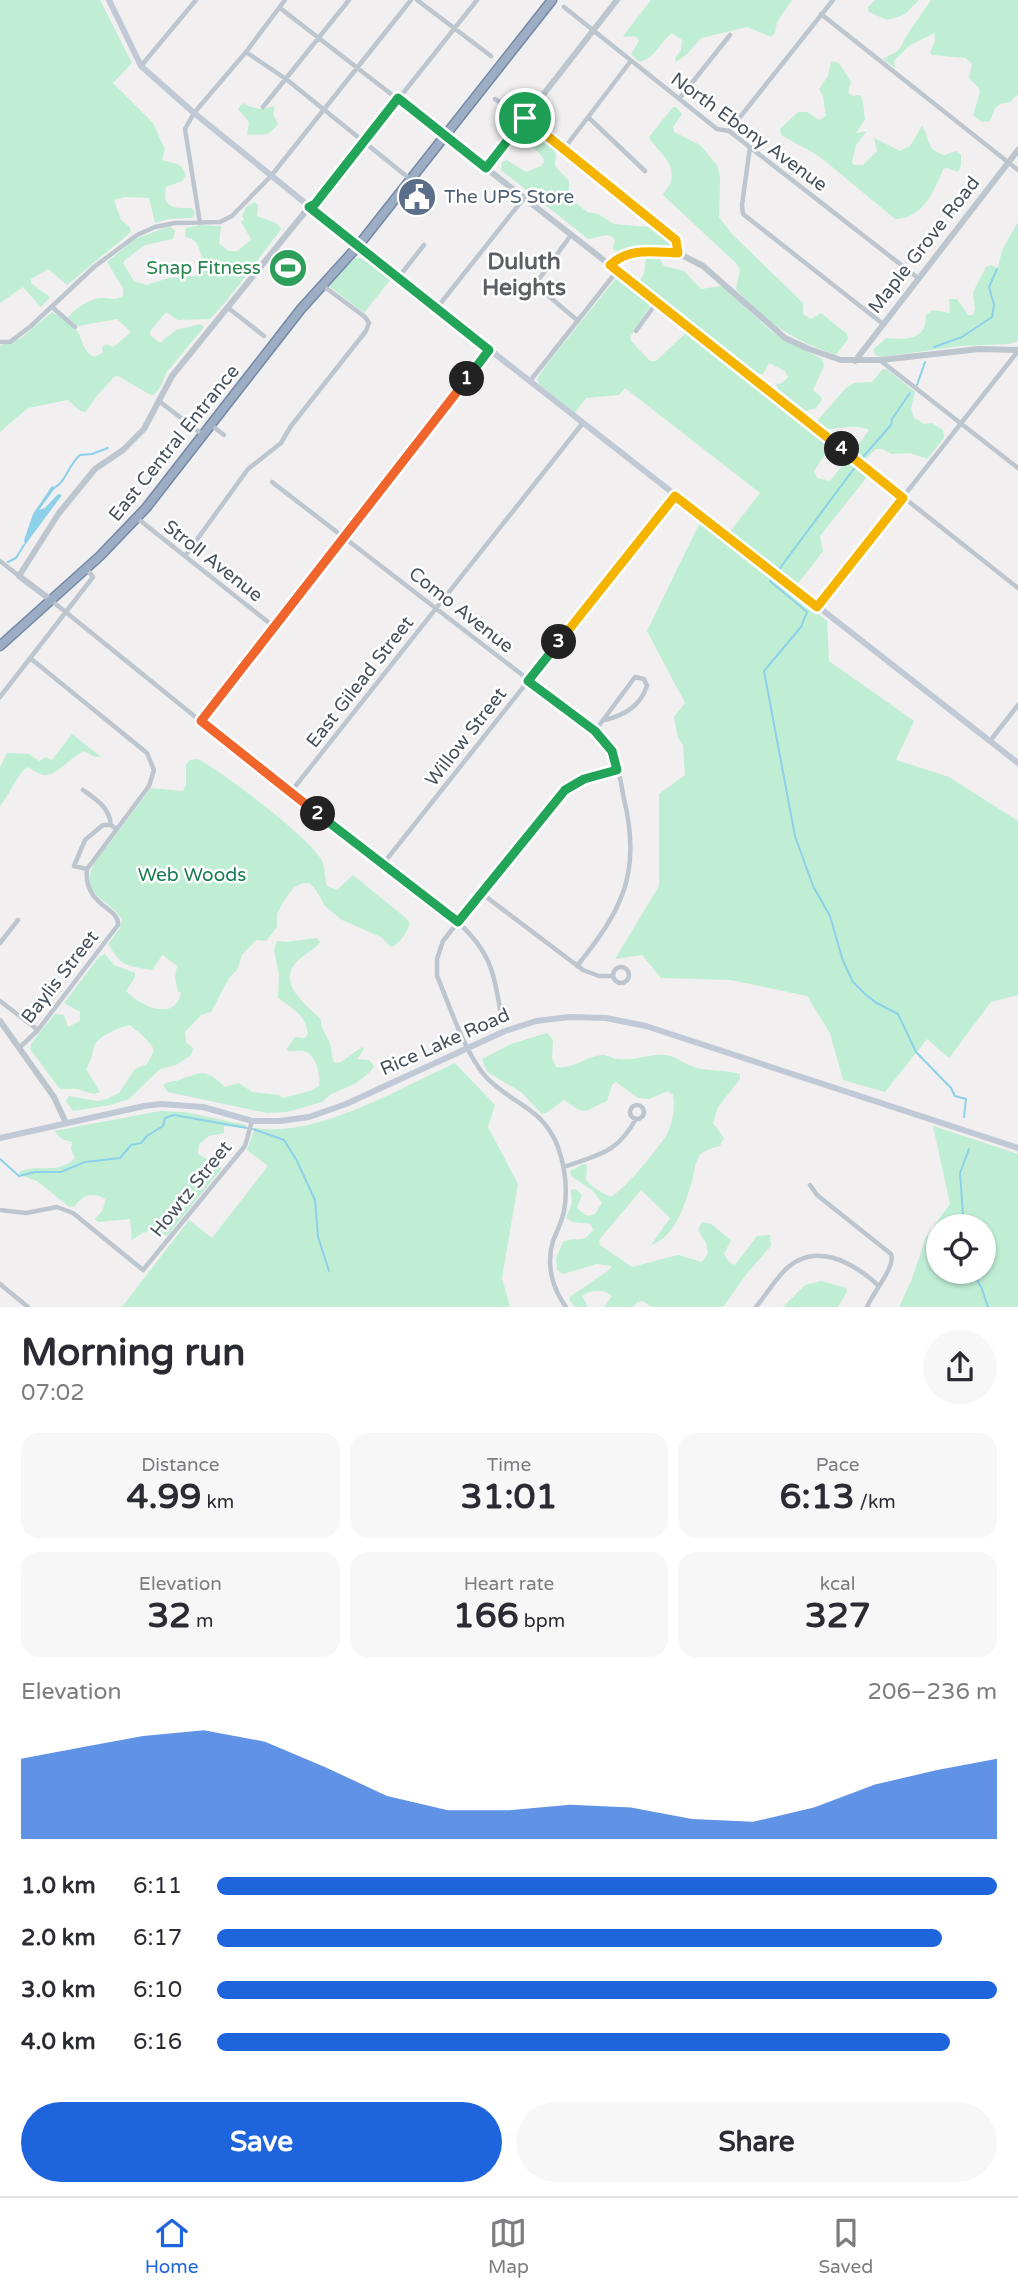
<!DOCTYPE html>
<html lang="en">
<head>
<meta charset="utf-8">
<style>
  body { margin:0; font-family:"Varela Round",sans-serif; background:#f7f7f7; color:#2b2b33; height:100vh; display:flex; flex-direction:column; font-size:26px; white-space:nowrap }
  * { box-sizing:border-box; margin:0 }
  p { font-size:23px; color:#7c7c81 }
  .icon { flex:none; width:38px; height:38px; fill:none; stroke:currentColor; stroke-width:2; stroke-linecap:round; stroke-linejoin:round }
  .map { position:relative; height:1307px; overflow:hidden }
  .side { display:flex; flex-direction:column; background:#fff; flex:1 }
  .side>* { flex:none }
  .buttons { position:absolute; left:926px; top:1214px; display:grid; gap:14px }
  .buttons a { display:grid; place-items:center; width:70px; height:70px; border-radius:50%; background:#fff; box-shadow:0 2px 5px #0004; font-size:35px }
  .pin { position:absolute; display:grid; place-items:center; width:60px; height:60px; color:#fff; margin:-30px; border:4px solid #fff; border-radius:50%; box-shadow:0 2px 7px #0007 }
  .km { position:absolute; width:35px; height:35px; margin:-18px; border-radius:50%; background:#222; color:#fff; font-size:19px; line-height:35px; text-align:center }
  .round { display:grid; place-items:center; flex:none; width:74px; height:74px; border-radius:37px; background:#f7f7f7 }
  .summary { display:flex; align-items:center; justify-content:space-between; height:119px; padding:0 21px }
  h1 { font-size:38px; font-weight:700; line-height:52px }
  .metrics { display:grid; grid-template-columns:repeat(3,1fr); gap:10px; height:119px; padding:7px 21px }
  .metrics div { display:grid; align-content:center; border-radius:18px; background:#f7f7f7; text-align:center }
  .metrics b { font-size:35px; font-weight:700 }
  .metrics small { font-size:19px; font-weight:400 }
  .metrics p { font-size:19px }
  .chart { height:196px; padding:14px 21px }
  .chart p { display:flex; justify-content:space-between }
  .chart svg { width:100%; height:126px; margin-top:7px; fill:#1e64dc; opacity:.7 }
  .action { display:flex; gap:14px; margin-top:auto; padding:14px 21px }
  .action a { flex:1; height:80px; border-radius:42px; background:#1e64dc; color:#fff; font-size:28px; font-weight:700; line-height:80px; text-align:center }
  .action a+a { background:#f7f7f7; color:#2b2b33 }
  ul { padding:0 21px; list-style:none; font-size:23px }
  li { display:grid; grid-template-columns:112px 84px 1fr; align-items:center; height:52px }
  li i { height:18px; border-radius:9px; background:#1e64dc }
  .menu { display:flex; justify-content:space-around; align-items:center; height:98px; border-top:2px solid #e1e1e2; background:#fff; font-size:19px; color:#7c7c81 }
  .menu a { display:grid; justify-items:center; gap:4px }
  .menu .on { color:#1e64dc }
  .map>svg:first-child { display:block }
  .green { fill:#bfeed4; fill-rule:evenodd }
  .water { fill:#8dd0ea }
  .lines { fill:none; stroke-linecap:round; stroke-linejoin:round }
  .stream { stroke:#8dd0ea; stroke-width:2 }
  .trunk-casing { stroke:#7389a8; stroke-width:11 }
  .minor { stroke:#bdc5ce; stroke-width:4.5 }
  .tertiary { stroke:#bdc5ce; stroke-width:6 }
  .secondary { stroke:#c0c9d5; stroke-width:6 }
  .trunk { stroke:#9cadc4; stroke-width:8 }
  .split-1-casing { stroke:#fff; stroke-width:14 }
  .split-2-casing { stroke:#fff; stroke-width:14 }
  .split-3-casing { stroke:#fff; stroke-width:14 }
  .split-4-casing { stroke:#fff; stroke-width:14 }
  .split-5-casing { stroke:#fff; stroke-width:14 }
  .split-1 { stroke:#22a559; stroke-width:9 }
  .split-2 { stroke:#f0652b; stroke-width:9 }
  .split-3 { stroke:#22a559; stroke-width:9 }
  .split-4 { stroke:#f5b400; stroke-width:9 }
  .split-5 { stroke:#f5b400; stroke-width:9 }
  .labels { text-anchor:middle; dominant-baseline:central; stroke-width:5; stroke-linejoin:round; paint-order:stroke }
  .street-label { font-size:19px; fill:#47515c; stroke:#fff }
  .service-label { font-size:19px; fill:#4e5e75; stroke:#fff; text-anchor:start }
  .leisure-label { font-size:19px; fill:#27864d; stroke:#fff; text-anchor:end }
  .park-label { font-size:19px; fill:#1a7c52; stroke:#fff }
  .quarter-label { font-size:23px; font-weight:bold; fill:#5c5f64; stroke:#fff }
</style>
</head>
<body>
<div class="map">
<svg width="1018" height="1307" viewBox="0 0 1018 1307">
  <rect width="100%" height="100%" fill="#f1efef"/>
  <path class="green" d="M0,0h100l32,63 -19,20 40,40 12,27 -3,10c10,3 22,3 24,16l-4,5 -16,6c-4,22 8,21 25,21l4,4 -2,6 -25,1 -13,4 -6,-25 -24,-1 -11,3 7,20 9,7 1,5 -64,53 -19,-16 -17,10v4l19,14 -9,10 -18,-20 -23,16z
    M651,0h141l-15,22 -2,11 -4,4 -24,-10 -46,11 -14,16 -11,8 -1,-4 6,-8 1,-10 -10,-7c-12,9 -17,26 -33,29l-8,-8 8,-13c-4,-9 -10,-2 -16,-5z
    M875,0h44l-15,15 -17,5 -18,-8 -1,-5z
    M931,0h87v94l-8,8 -10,2 -5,4 -5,13 -8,1 -9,-7 7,-23 -1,-4 -10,-10 3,-14 -6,-6 -34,-3 -2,-2 5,-13 -1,-7 -25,13 -15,15 1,7 -12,-9c11,-7 16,-5 22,-21z
    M831,61l8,2 12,19 -3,11 5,3 7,-1c4,5 4,18 5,25l-9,13 11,-2 -11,14 -4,17 2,3h9l14,-14 -3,-13 26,13 10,-5 12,-20c9,12 2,23 22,29l12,-4 5,4v11l-3,6 -11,-4 -4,1c-8,22 -21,50 -48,50l-76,-63 -38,-21 -1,-6 18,-17h9l12,8 7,-4 -3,-20 -4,-7 9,-13z
    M243,103c10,5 18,9 29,3l3,1 -2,7 5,10c-11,15 -16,9 -31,11l2,-13 -11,-13z
    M673,107h3l6,7 -9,13 1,5 26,13 17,20 3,12 -1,40 13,17 71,69v11l8,5 10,-6 26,21 1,5 -12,16c-41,-14 -71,-32 -100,-66l4,-19 -3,-6 -74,-69c2,-5 7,-8 8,-14 4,-21 -14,-29 -22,-44z
    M537,139l12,5 7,9 -1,13 14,15v16l18,15 11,2 16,10 35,3 20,14v5l-33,1 -19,5 -4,-3 2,-9c-7,-10 -17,-1 -27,-1l-87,-69 1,-8 5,-2 19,12 15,-6 4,-6 -13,-14 1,-5z
    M255,202l3,3 -1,11 19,7 5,5 -2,4 -51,67 -18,20 -32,1 -12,-8 -15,18 -1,5 10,8 16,-13 24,-6 4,3 -38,46 -5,13 -7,9 -5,-1 -31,-18 -4,1 -19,21 -9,14 -6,-1 -12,-11 -40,8 -28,24v-86l21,-8 31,-26c7,4 24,14 27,22 4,9 5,19 16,23l8,-5 -1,-5 4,-3 7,3 3,-2 15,-13 -14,-13 -39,7 -10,-8c4,-8 18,-16 27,-19 10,-3 18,3 28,-3v-8l-16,-26 28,-23 35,-13 5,5 -2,8 -28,6 -20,15 -2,3 11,18 12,4 23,-7 33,-3 2,-5c-4,-14 -3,-32 -19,-33l1,-9 15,-3 20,1 -2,17 9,8h10l13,-12 -10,-17 3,-3 -2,-3 4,-9z
    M1018,222v119l-9,3 -48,2 -80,11 -6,-2 -1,-6 12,-11c20,2 41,2 40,-23l7,-5 17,3 -1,-14h8l11,16h5l2,-6 -2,-17 13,-25 5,-2 7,3 4,-18z
    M647,256l12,2 5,8 20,5 17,18 21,-3 51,47 49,26 2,7 -11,24 8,7 1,3 -6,8 -10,3 -28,-22 -2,-5 6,-1 6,-6 -3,-6 -16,-8 -6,11h-4l-118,-88 -2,-4c9,-13 4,-15 8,-26z
    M355,258h7l28,22 -26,33 -34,-26 1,-4z
    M617,277l33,25v4l-20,31 1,4 19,20h6l34,-32 143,114 -19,28 3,7 13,3 20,-25 21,16 -51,64 3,15 -27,35 -67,-53 31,-40 -135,-105 -6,7 -33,3 -11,15 -36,-29 -2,-5 10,-15z
    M883,369l5,1 27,22 -4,16 3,10 10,6 8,-1 11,7 1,8 -17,21 -17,-6 -18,1 -10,-5h-6l-13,12 -11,-8 17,-23c-21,-9 -37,5 -52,-3v-6l29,-33 8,-5 18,-1z
    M702,518l125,103 2,40 85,60 -18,39 53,17 69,44v174l-27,7 -42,56 -22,-19 -42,53 -42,-12 -13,-47 -23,-37 -76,-16 -70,-2 -19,-23 -27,4 44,-73v-92l26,-19 -2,-30 -5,-7 -4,-21 11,-14 -38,-72z
    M72,734l29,23h-6l-11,-6c-12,5 -29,26 -40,24 -6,-1 -12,-6 -17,-8 -13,12 -16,26 -27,39v-39l7,-14 22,1 10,7 7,-4 6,3z
    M198,759c26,14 108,76 123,100 5,8 3,18 6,27l10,4 16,-15 54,44 3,4c-3,9 -10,21 -19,24l-10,-10 -39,-17 -17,-14 -9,-16 -7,-7h-5l-10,4 -11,15 -6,12v13l-11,14 -10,-1 -14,15 -5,15 -8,8 -18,34 -10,3 -16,17 1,10 7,6 -2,7 -15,10 -16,4 -31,30 -19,6 -37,6 -7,-10 3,-5 28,5 10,-2 12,-6 16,-24 12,-5 7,-13c-1,-8 -17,-20 -24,-26 -10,2 -33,11 -36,22 -2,8 -3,14 -8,22l14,23c-9,4 -14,-1 -23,-3 -7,-1 -12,1 -18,-1l-29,-39 2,-7 23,-28 9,1 4,12 12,-6v-9l-16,-9 35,-46 6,-3 9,11 21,8v4l-9,14c14,15 50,32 55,1h-3l-3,-14 2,-12 -14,-11 -2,2 -9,13c-27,-5 -29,-2 -44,-26l12,-16 2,-9c-14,-21 -45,-24 -27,-57l56,-74 32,3 3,-6v-20l4,-5z
    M317,938l3,4 -2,3c-8,7 -21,14 -26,23 -10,21 18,39 29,52 0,11 6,14 9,24 3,8 0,11 5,19l6,-1 21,-15 2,2 -7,10 12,1 5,6 -3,5 -16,13 -24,10 -9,8 -35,10 -20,1 -99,-21 -5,-7c6,-4 9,-3 16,-5 24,-8 26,-12 46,7l14,-4 13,9 27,3 4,3 27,-7 9,-5c2,-10 -3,-34 -16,-35 -6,-1 -10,2 -17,-1l9,-13 10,1 3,-4c-3,-20 -15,-25 -30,-36l1,-23 -5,-25 3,-9 9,1z
    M547,1033l6,7 -1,18 4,9c17,3 30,-11 47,-12 5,0 10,4 16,4 18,3 36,-9 54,-2 8,3 15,9 24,11 14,3 30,2 43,6v5l-22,28 -5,16 11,15 -4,8c-7,2 -14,3 -20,9 -5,6 -6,18 -8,26 -7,22 -16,56 -41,64l19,-27 -29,-28 -42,50 1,5 32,22 46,-12 24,7 6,-9 -2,-10 -8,-13 4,-8 9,2 20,16 -7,14 5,8 6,3 22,-29 13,-1 1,11 -23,26 -25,35h-71l-9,-6 -6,1 -4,5h-29l8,-11c-9,-8 -22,-6 -30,0l6,11h-13l-6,-7 2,-4 38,-26 3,-4 -15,-2 -34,10 -6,-4 -1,-12 7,-16c14,-7 18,4 30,-12l-2,-6 -18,-2 -7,-4 6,-15 -1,-13 5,-1 6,6 -5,13 10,8 8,-2 7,-11 -10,-13 -21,-14 -1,-5 13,-7 4,1 -1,15c6,7 16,13 25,17 13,-7 48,-49 56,-63 6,-11 8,-27 6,-39l-5,-4 -19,8 -11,-1 -22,-16 -4,3 -5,16c-25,11 -20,15 -43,-1l-18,13 -4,1 -21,-22 -34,-20 -5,-13 29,-15z
    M455,1063l40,42 -7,22 30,57 -16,94 8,29h-388l67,-87 23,18 56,-72 -21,-16 8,-22c62,10 143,-39 200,-65z
    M160,1111l25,1 61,13v3l-22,-2v7l-15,3 -10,8 -1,10 24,14 -55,68c-17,-9 -21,-6 -35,4l-2,-21 -32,3 -4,-3c8,-6 10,-10 11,-20 -12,-8 -24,-3 -31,8l-6,-1 -31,-25 -17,-6 -1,-3c19,-9 37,4 56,-14l-4,-9 1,-7 -10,-3 -8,-8z
    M933,1126l85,28v153h-119l13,-28 14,-42 24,-33zM938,1227h46v45h-46z
    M821,1281l25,7 1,4 -9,15h-55l22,-22z"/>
  <path class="water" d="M52,486l3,2 -16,22 6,-2 13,-14 4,1 -37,50 -1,-5 9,-26z"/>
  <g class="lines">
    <path class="stream" d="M934,347l28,-10 30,-20 2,-12 -5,-18 8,-18
      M917,385l8,-23
      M862,458l29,-33 1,-6 18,-26
      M54,488c12,-6 15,-24 26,-33l12,-1 16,-6
      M8,562l8,-4 8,-13
      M777,572l79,-106
      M774,576l-4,5 37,31 -6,15 -37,44 31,165 18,50 17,30 13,45 10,21 11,11 11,9 23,12 18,38 35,36 4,8 11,3 -2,18
      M253,1129l31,11 13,21 18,39 3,37 11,34
      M969,1149l-9,24 3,42 8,12
      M0,1159l19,17 16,-4h26l24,-10 35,-4 11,-13 10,-2 6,-7 16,-10 2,-8 9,-3 73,13
      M973,1272l9,17 6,18"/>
    <g class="trunk-casing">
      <path id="trunk" d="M0,646l100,-90 46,-48 155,-199 57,-63 194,-246"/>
    </g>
    <path class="minor" d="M417,0l74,56
      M564,7l153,122 12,2 189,147
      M280,8l164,127
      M821,14l197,156
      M246,52l40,27 124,100
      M141,66l55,-66
      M495,99l30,19 150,122 3,13
      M679,99l51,-64
      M263,107l86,-107
      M588,117l57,54
      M729,131l104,-131
      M750,147l-8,58 1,9 140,110
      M563,150l67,-88
      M310,206l5,-2 162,-204
      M200,223l-15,-94 9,-16 52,-61 39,-52
      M571,235l-34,47 1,5 40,34
      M610,265l408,323
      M398,278l26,-33
      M52,307l23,20
      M227,307l37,29
      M436,309l88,-111
      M636,331l21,-29
      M0,342h10l21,-16 63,-59 43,-32 18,-8 20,-4 45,-1 12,-6 39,-40 140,-176
      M881,361l137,107
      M530,381l87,-110
      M159,401l44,34
      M211,425l13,10
      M272,482l323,249c5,6 13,13 17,21 7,14 9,32 12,47 18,74 -2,111 -47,167
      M137,518l136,108
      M185,556l63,-87 33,-26 10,-17 75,-95 3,-8 -4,-6 -43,-32
      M0,561l19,15
      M52,601l198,160 208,161c33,31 35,48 43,92
      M817,606l201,-255
      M0,697l93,-120 -7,-9
      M201,721l288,-371
      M595,731l40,-54 9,2 3,7c-7,20 -22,29 -42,34
      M990,741l28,-36
      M83,790c14,10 26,17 28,35l5,4
      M290,793l292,-369
      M383,864l292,-368
      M87,869l-13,-3 11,-26 18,-15h8
      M481,893l102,77 16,6h14
      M0,943l18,-23
      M613 975a8 8 0 1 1 16 0a8 8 0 1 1-16 0Z
      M0,1001l38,29
      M20,1047l18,-17 80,-105c2,-18 -35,-19 -31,-56l62,-83 5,-16 -7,-17 -117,-95
      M630 1112a7 7 0 1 1 14 0a7 7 0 1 1-14 0Z
      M564,1167c36,-13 52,-13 72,-48
      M810,1185l7,10 74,59c5,13 -18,38 -24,53
      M0,1210l26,3 31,-6 16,6 70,57 102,-124 7,-25
      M0,1284l28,23
      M566,1307c-14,-19 -20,-43 -13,-66 4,-10 9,-20 11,-30 4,-22 1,-44 -6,-64 -16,-41 -47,-43 -72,-70 -22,-25 -36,-71 -49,-101v-17l6,-18 115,-145 19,-15 40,-11
      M756,1307c9,-11 17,-24 27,-35 30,-32 68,-11 95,13"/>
    <path class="tertiary" d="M445,136l165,129 9,-8 12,-5 47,1 25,13 82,72 24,11 32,11h40l98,-11 39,1
      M486,168l131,-168
      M855,361l163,-211
      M51,600l-32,-24 40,-63 36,-44 28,-19 21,-21 28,-53 137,-169
      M0,1021l54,76 12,26"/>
    <path class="secondary" d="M109,0l32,66 53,47 204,165 620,485
      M0,1138l144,-32 17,-2 42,3 49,14h28l29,-4 37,-13 159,-73 31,-10 33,-4 37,1 40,8 372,122"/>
    <use href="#trunk" class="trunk"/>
  </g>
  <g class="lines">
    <g class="split-1-casing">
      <path id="split-1" d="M467,379l22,-29 -180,-143 6,-3 83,-106 88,70 39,-50"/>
    </g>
    <g class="split-2-casing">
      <path id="split-2" d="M318,814l-117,-93 266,-342"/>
    </g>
    <g class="split-3-casing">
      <path id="split-3" d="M318,814l140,108 107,-132 19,-11 33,-9 -5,-19 -17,-20 -67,-50 31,-39"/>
    </g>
    <g class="split-4-casing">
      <path id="split-4" d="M559,642l116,-146 142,111 86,-109 -61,-49"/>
    </g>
    <g class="split-5-casing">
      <path id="split-5" d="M525,118l151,122 2,13c-26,-1 -48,-6 -68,12l232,184"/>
    </g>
    <use href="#split-1" class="split-1"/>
    <use href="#split-2" class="split-2"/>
    <use href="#split-3" class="split-3"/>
    <use href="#split-4" class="split-4"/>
    <use href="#split-5" class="split-5"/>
  </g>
  <defs>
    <g id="civic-disc" transform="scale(2.0125)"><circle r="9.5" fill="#5c6f8a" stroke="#fff"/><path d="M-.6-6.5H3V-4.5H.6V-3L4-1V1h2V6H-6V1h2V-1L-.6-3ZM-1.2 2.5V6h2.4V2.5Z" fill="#fff"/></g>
    <g id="stadium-disc" transform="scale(2.0125)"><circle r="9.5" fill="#2e9e5b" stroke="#fff"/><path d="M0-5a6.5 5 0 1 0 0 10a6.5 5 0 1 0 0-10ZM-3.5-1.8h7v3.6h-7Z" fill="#fff"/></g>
  </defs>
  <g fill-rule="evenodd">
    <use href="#civic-disc" x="417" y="197"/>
    <use href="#stadium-disc" x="288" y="268"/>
  </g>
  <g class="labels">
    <g class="street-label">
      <text transform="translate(749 132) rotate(36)">North Ebony Avenue</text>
      <text transform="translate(924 245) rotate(-52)">Maple Grove Road</text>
      <text transform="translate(174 443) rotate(-51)">East Central Entrance</text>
      <text transform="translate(213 561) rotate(38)">Stroll Avenue</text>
      <text transform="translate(461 610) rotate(38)">Como Avenue</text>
      <text transform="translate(360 682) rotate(-52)">East Gilead Street</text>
      <text transform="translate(466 737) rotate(-52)">Willow Street</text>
      <text transform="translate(60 977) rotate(-52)">Baylis Street</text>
      <text transform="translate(445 1042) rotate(-24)">Rice Lake Road</text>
      <text transform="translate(191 1189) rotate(-51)">Howtz Street</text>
    </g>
    <g class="service-label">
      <text x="444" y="197">The UPS Store</text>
    </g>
    <g class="leisure-label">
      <text x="261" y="268">Snap Fitness</text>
    </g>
    <g class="park-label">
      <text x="192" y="875">Web Woods</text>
    </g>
    <g class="quarter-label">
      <text x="524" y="262">Duluth<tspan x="524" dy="26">Heights</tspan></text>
    </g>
  </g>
</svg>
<div class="buttons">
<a><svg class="icon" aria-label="locate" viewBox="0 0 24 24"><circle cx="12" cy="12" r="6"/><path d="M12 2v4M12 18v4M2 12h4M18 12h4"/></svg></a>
</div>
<div class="pin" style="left:525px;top:118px;background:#1e9e55"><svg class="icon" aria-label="arrive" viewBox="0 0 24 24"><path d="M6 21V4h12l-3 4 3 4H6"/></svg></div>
<b class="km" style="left:467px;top:379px">1</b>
<b class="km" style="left:318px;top:814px">2</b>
<b class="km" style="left:559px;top:642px">3</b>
<b class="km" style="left:842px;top:449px">4</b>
</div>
<section class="side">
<div class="summary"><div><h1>Morning run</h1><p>07:02</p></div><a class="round"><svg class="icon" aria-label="share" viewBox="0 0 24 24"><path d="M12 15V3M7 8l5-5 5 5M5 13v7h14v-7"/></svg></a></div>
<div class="metrics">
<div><p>Distance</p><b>4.99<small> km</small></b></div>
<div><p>Time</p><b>31:01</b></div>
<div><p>Pace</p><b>6:13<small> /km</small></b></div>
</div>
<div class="metrics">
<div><p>Elevation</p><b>32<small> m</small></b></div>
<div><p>Heart rate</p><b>166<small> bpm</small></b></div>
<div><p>kcal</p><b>327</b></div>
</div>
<div class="chart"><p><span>Elevation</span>206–236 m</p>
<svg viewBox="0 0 160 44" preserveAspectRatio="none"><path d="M0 44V16L10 12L20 8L30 6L40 10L50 19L60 29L70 34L80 34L90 32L100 33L110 37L120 38L130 33L140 25L150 20L160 16V44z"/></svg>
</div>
<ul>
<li><b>1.0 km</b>6:11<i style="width:100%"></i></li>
<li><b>2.0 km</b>6:17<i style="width:93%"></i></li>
<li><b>3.0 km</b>6:10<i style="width:100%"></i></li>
<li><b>4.0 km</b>6:16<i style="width:94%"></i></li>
</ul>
<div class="action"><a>Save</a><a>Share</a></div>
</section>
<nav class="menu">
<a class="on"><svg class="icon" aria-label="home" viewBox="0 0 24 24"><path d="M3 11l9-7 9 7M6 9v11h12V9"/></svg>Home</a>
<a><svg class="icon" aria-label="map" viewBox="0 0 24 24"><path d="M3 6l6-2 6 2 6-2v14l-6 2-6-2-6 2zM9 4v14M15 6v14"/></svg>Map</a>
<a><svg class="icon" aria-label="saved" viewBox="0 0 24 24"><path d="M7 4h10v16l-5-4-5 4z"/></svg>Saved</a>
</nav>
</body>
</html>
